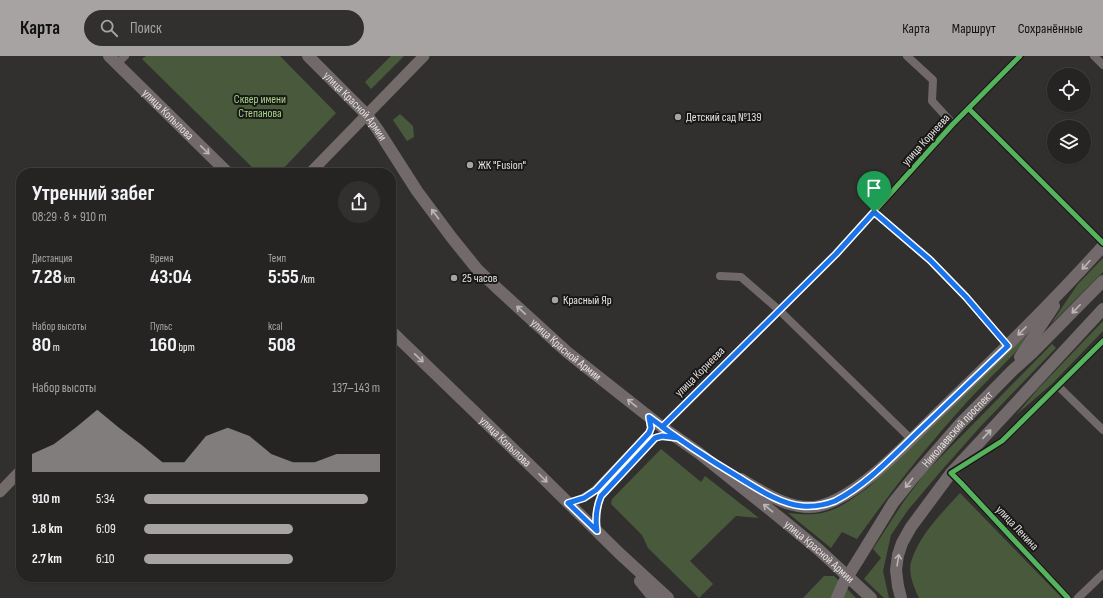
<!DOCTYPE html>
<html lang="ru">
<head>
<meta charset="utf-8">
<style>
  body { margin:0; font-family:"Sofia Sans Condensed",sans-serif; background:#32302f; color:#f1f3f6; height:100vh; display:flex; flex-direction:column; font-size:15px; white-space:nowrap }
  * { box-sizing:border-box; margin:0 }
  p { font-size:13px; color:#a4a4a5 }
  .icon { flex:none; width:22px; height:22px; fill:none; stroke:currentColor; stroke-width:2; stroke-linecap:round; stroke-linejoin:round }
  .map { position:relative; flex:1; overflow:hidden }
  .side { position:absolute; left:16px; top:112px; width:380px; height:414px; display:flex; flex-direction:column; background:#262422; border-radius:16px; box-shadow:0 1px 3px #0004,0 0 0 1px #424140 }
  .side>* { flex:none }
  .buttons { position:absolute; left:1047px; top:12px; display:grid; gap:8px }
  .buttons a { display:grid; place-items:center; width:44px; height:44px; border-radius:50%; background:#262422; box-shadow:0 1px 3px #0004,0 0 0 1px #424140; font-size:20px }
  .pin { position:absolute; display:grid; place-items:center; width:34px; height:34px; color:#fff; margin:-41px -17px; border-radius:50% 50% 50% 0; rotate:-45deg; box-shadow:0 0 4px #0007 }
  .pin .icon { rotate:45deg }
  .round { display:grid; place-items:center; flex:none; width:42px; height:42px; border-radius:21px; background:#32302f }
  .summary { display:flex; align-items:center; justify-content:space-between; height:68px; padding:0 16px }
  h1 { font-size:22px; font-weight:700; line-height:30px }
  .figures { display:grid; grid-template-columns:repeat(3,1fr); gap:6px; height:68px; padding:4px 16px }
  .figures div { display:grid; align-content:center }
  .figures b { font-size:20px; font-weight:700 }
  .figures small { font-size:11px; font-weight:400 }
  .figures p { font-size:11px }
  .chart { height:112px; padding:8px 16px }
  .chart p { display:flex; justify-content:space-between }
  .chart svg { width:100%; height:72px; margin-top:4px; fill:#a6a3a2; opacity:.7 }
  ul { padding:0 16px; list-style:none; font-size:13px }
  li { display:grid; grid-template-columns:64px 48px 1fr; align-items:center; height:30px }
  li i { height:10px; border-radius:5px; background:#a6a3a2 }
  header { display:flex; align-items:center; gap:24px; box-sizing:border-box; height:56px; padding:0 20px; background:#a6a3a2; color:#111 }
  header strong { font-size:19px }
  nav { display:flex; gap:22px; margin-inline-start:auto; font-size:14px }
  .search { width:280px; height:36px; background:#32302f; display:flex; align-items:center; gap:10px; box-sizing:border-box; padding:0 14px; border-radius:22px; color:#a4a4a5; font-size:15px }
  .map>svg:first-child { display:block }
  .green { fill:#485a3b }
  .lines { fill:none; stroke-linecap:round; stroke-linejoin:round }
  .minor { stroke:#706869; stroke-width:8 }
  .secondary { stroke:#736b6a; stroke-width:11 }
  .primary { stroke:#72696a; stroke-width:12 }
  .primary-bridge { stroke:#72696a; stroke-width:12 }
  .cycleway-casing { stroke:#191817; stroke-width:8 }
  .cycleway { stroke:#56b35d; stroke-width:5 }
  .oneway { stroke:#bcb7b7 }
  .route-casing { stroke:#fff; stroke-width:8 }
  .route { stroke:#1a73e8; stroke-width:5 }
  .poi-dot { fill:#a6a3a2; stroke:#191817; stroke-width:1.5 }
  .labels { text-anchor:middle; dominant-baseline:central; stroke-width:4; stroke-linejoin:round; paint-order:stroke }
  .park-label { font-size:12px; fill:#a5d486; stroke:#191817 }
  .street-label { font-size:12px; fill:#e4e1e0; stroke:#191817 }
  .poi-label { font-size:12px; fill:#e4e1e0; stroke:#191817; text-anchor:start }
</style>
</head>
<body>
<header>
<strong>Карта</strong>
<div class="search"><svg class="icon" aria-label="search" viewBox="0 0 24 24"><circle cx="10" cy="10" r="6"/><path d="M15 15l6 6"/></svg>Поиск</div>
<nav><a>Карта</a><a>Маршрут</a><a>Сохранённые</a></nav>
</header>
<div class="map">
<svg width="1103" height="542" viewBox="0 0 1103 542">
  <rect width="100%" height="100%" fill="#32302e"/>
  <path class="green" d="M146,0h134l56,57 -57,60h-21l-116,-114z
    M391,0h13l-33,33 -6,-7z
    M400,58l13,12 1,11 -7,4 -14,-21z
    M1103,202v14l-53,53 28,-41z
    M1103,265v10l-51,53 -36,31 21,-25z
    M1036,270c-19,29 -47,51 -70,77 -39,43 -75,88 -109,136l-15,-7 -11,16 -43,-35c40,5 50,-4 82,-27z
    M1052,288l4,4 -76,79 -39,44 -33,39 -17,25 -8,36 6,27h-5l-20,-19 17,-21 -8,-9 31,-48 21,-28z
    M661,393l40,33 4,-6 54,42 -23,-2 -46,45 23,23 -14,14 -51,-50 -6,-13 -31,-31 1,-5z
    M960,437l102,105h-143c-5,-10 -11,-25 -8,-36 8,-27 31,-49 49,-69z
    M824,520h10l22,22h-53z"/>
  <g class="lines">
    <path class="minor" d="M907,0l26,24 -1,21 21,23
      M1094,0l9,9
      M117,8l8,-8
      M969,53l134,134
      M874,156l56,48 36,37 42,49
      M720,220l21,1 38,33 132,129
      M1058,330l45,44
      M662,371l174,-173 117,-130 67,-68
      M568,447l15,-5 12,-8 54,-57 2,-5 -2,-11
      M597,475c-2,-13 -1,-23 4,-35l54,-58 7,-2 11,1
      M1068,542l-107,-115 -10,-10 51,-32 101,-100
      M1078,542l25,-24"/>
    <path class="secondary" d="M310,117l114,-117
      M0,436l21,-22"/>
    <g class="primary">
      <path id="s1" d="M109,0l119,117"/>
      <path id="s2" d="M308,0l59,59 11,15 39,61 35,47 25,31 21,20 69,63 95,75 37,26 80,64 39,32 53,49"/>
      <path id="s3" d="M391,275l148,143 80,79 49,45"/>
      <path d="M1020,301l34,-51"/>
      <path d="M741,423c22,13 51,33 78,27 40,-9 91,-66 120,-94 56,-54 112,-108 164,-166"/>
      <path id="s4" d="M858,504l35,-57 20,-25 47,-54 51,-52 22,-20 70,-71"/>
      <path d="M640,525l14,17"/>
      <path d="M901,542l-3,-12 -2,-16 2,-15 4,-12 9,-16 40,-54 152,-164"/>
    </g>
    <path class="primary-bridge" d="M837,542l7,-16 14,-22"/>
    <g class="cycleway-casing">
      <path id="cycleway" d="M969,53l134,134
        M662,371l174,-173 117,-130 67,-68
        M1068,542l-107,-115 -10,-10 51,-32 101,-100"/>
    </g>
    <use href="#cycleway" class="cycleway"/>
  </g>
  <defs><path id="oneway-shaft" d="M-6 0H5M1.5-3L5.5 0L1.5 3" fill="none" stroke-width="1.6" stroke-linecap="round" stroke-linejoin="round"/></defs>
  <g class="oneway">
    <use href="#oneway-shaft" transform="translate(205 94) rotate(44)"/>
    <use href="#oneway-shaft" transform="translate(435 158) rotate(-127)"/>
    <use href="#oneway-shaft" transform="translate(1086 209) rotate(132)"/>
    <use href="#oneway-shaft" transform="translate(1076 253) rotate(134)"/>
    <use href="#oneway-shaft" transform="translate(521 254) rotate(-137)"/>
    <use href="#oneway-shaft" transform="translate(1022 275) rotate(135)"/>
    <use href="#oneway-shaft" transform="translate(419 302) rotate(44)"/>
    <use href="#oneway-shaft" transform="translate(632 347) rotate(-141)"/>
    <use href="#oneway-shaft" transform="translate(987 378) rotate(-47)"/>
    <use href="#oneway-shaft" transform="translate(543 422) rotate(45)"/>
    <use href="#oneway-shaft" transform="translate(909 427) rotate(128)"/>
    <use href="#oneway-shaft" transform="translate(768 452) rotate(-141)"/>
    <use href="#oneway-shaft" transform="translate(898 504) rotate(-81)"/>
  </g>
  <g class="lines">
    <g class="route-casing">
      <path id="route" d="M874,156l-38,42 -174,173 16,11 -16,-2 -7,2 -54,58c-5,12 -6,22 -4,35l-29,-28 16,-5 12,-8 53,-57 2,-5 -2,-11c29,22 59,42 91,61 18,11 40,26 62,28 11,1 23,-1 33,-5 31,-16 56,-43 81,-67 31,-30 62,-59 92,-88l-42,-49 -36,-37 -56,-48"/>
    </g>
    <use href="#route" class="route"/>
  </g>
  <g class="poi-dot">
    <circle cx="678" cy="61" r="4"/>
    <circle cx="470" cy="109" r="4"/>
    <circle cx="454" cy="222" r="4"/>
    <circle cx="555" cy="244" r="4"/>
  </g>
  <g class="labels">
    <g class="park-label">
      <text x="260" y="43">Сквер имени<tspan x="260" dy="14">Степанова</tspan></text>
    </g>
    <g class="street-label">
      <text stroke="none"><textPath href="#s2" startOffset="69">улица Красной Армии</textPath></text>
      <text stroke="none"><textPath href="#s1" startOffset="83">улица Копылова</textPath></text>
      <text transform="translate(926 84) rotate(-48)">улица Корнеева</text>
      <text stroke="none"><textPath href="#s2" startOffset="393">улица Красной Армии</textPath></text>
      <text transform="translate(700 316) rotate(-45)">улица Корнеева</text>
      <text stroke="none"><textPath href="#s4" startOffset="165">Николаевский проспект</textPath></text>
      <text stroke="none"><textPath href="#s3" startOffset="159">улица Копылова</textPath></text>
      <text transform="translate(1017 472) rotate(47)">улица Ленина</text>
      <text stroke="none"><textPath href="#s2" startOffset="717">улица Красной Армии</textPath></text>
    </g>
    <g class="poi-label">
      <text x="686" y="61">Детский сад №139</text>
      <text x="478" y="109">ЖК "Fusion"</text>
      <text x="462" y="222">25 часов</text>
      <text x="563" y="244">Красный Яр</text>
    </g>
  </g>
</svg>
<div class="buttons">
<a><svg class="icon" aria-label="locate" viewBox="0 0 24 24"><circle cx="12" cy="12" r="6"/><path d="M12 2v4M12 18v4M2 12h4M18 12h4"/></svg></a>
<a><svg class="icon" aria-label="layers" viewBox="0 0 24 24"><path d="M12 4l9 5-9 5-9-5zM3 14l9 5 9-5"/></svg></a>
</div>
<div class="pin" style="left:874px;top:156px;background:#1e9e55"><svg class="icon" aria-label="arrive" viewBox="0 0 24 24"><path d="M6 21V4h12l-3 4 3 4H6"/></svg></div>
<section class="side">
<div class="summary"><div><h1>Утренний забег</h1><p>08:29 · 8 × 910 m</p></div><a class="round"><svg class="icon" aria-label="share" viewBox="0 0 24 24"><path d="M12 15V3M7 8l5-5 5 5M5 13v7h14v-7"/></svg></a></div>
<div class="figures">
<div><p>Дистанция</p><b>7.28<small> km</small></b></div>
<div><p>Время</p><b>43:04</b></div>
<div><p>Темп</p><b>5:55<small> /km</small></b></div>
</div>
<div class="figures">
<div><p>Набор высоты</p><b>80<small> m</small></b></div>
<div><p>Пульс</p><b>160<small> bpm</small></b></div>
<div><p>kcal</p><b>508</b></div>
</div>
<div class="chart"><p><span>Набор высоты</span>137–143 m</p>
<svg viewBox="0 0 160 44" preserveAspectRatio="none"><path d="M0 44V33L10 27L20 17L30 6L40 17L50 27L60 38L70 38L80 22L90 17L100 22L110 33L120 38L130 38L140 33L150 33L160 33V44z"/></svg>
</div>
<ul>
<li><b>910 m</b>5:34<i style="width:95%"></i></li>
<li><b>1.8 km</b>6:09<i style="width:63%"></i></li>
<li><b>2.7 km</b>6:10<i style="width:63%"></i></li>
</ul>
</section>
</div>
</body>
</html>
